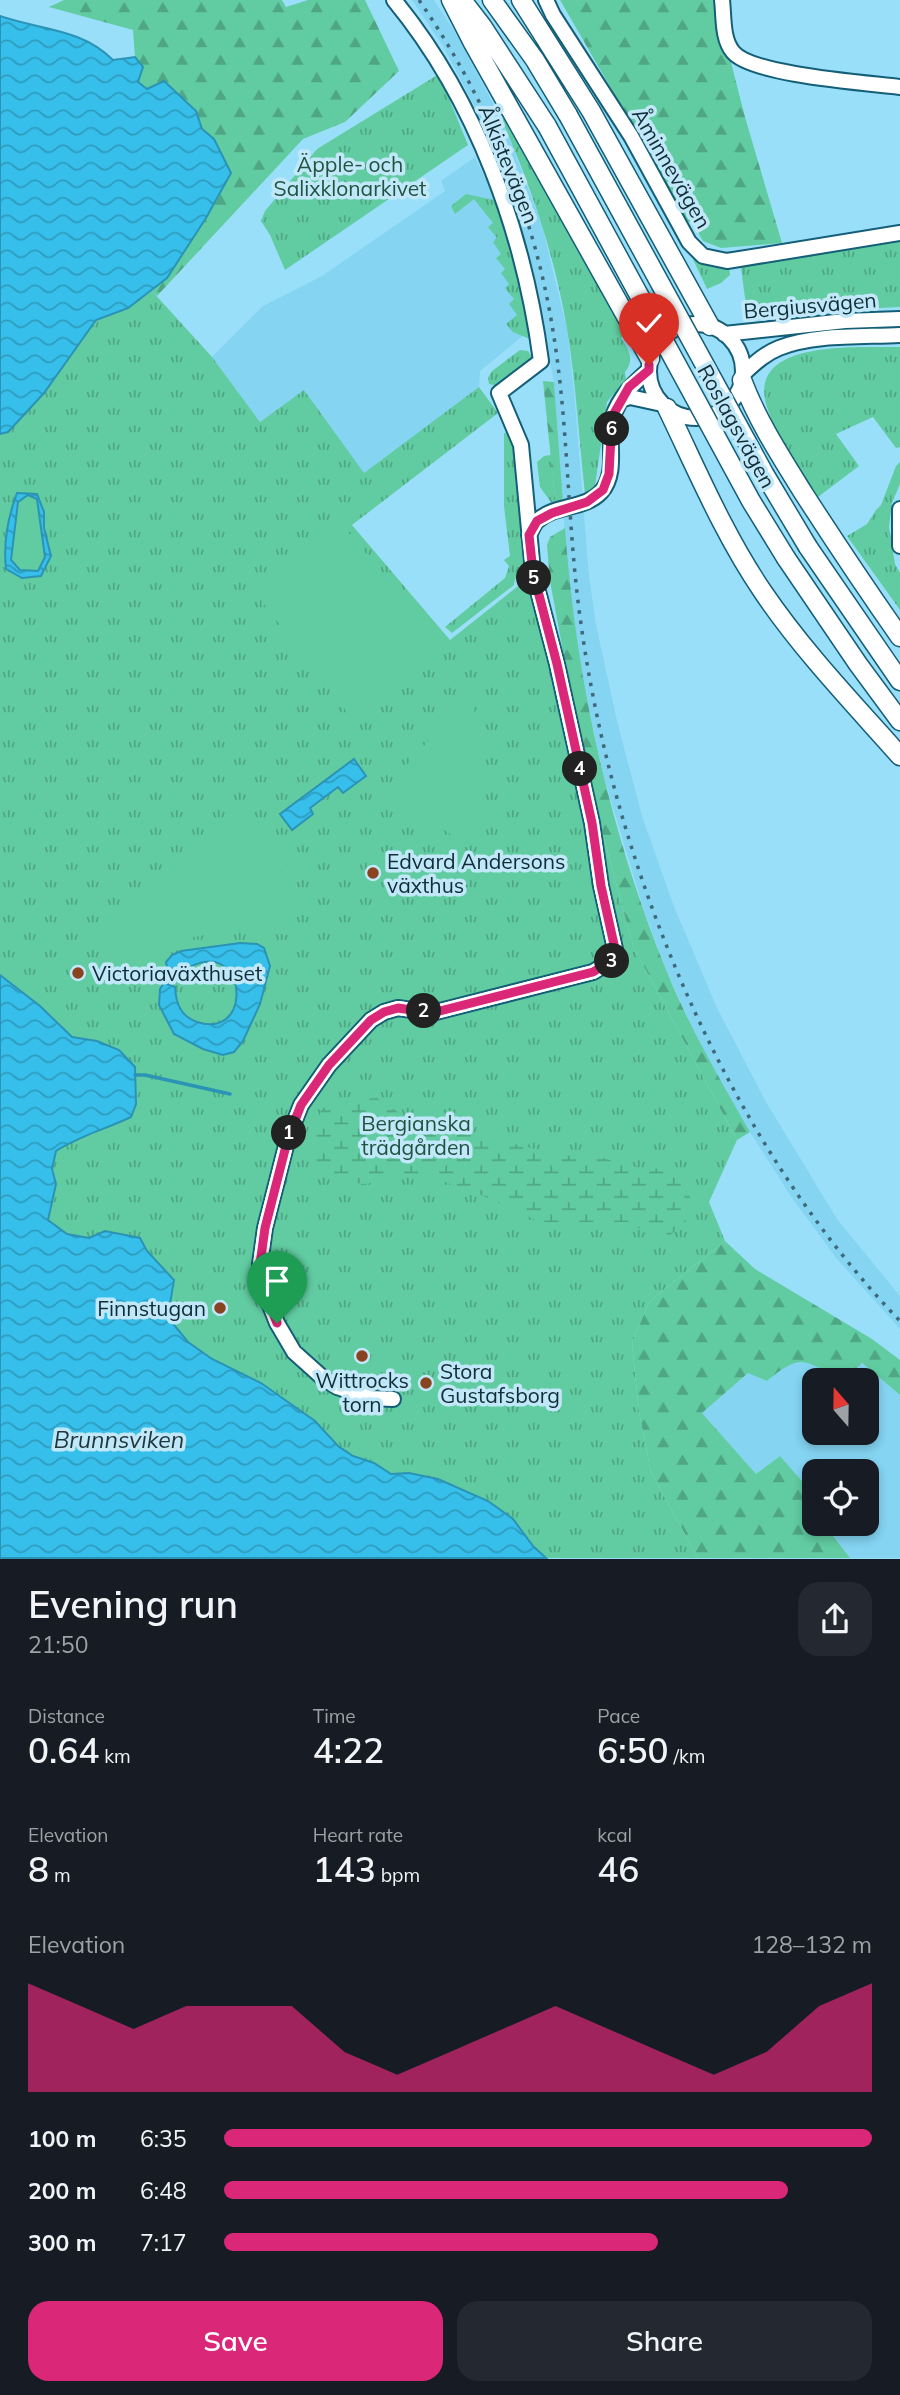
<!DOCTYPE html>
<html lang="en">
<head>
<meta charset="utf-8">
<style>
  body { margin:0; font-family:Mulish,sans-serif; background:#242831; color:#f1f3f6; height:100vh; display:flex; flex-direction:column; font-size:26px; white-space:nowrap }
  * { box-sizing:border-box; margin:0 }
  p { font-size:23px; color:#9ea1a6 }
  .icon { flex:none; width:38px; height:38px; fill:none; stroke:currentColor; stroke-width:2; stroke-linecap:round; stroke-linejoin:round }
  .map { position:relative; height:1559px; overflow:hidden }
  .side { display:flex; flex-direction:column; background:#171b24; flex:1 }
  .side>* { flex:none }
  .needle { width:46px; rotate:340deg }
  .buttons { position:absolute; left:802px; top:1368px; display:grid; gap:14px }
  .buttons a { display:grid; place-items:center; width:77px; height:77px; border-radius:14px; background:#171b24; box-shadow:0 4px 10px #0003; font-size:35px }
  .pin { position:absolute; display:grid; place-items:center; width:60px; height:60px; color:#fff; margin:-72px -30px; border-radius:50% 50% 50% 0; rotate:-45deg; box-shadow:0 0 7px #0007 }
  .pin .icon { rotate:45deg }
  .km { position:absolute; width:35px; height:35px; margin:-18px; border-radius:50%; background:#222; color:#fff; font-size:19px; line-height:35px; text-align:center }
  .round { display:grid; place-items:center; flex:none; width:74px; height:74px; border-radius:21px; background:#242831 }
  .overview { display:flex; align-items:center; justify-content:space-between; height:119px; padding:0 28px }
  h1 { font-size:38px; font-weight:600; line-height:52px }
  .metrics { display:grid; grid-template-columns:repeat(3,1fr); gap:10px; height:119px; padding:7px 28px }
  .metrics div { display:grid; align-content:center }
  .metrics b { font-size:35px; font-weight:600 }
  .metrics small { font-size:19px; font-weight:400 }
  .metrics p { font-size:19px }
  .chart { height:196px; padding:14px 28px }
  .chart p { display:flex; justify-content:space-between }
  .chart svg { width:100%; height:126px; margin-top:7px; fill:#db2777; opacity:.7 }
  .cta { display:flex; gap:14px; margin-top:auto; padding:14px 28px }
  .cta a { flex:1; height:80px; border-radius:21px; background:#db2777; color:#fff; font-size:28px; font-weight:600; line-height:80px; text-align:center }
  .cta a+a { background:#242831; color:#f1f3f6 }
  ul { padding:0 28px; list-style:none; font-size:23px }
  li { display:grid; grid-template-columns:112px 84px 1fr; align-items:center; height:52px }
  li i { height:18px; border-radius:9px; background:#db2777 }
  .map>svg:first-child { display:block }
  .built { fill:#84d4f2 }
  .grass { fill:url(#grass-tufts) }
  .forest { fill:url(#forest-firs) }
  .wetland { fill:url(#wetland-marsh) }
  .garden { fill:#61cca1 }
  .water { fill:url(#water-waves); stroke:#2b93b5; stroke-width:2; fill-rule:evenodd }
  .lines { fill:none; stroke-linecap:round; stroke-linejoin:round }
  .stream { stroke:#2b93b5; stroke-width:3.5 }
  .minor-casing { stroke:#145f77; stroke-width:18 }
  .major-casing { stroke:#145f77; stroke-width:21 }
  .minor { stroke:#fff; stroke-width:14 }
  .major { stroke:#fff; stroke-width:18 }
  .rail { stroke:#3f6979; stroke-width:3.5; stroke-dasharray:3.5 7; stroke-linecap:butt }
  .major-bridge-casing { stroke:#145f77; stroke-width:21; stroke-linecap:butt }
  .major-bridge { stroke:#fff; stroke-width:18 }
  .route-casing { stroke:#fff; stroke-width:14 }
  .route { stroke:#db2777; stroke-width:9 }
  .poi-dot { fill:#8a4321; stroke:#c0e8f8; stroke-width:2.5 }
  .labels { text-anchor:middle; dominant-baseline:central; stroke-width:7; stroke-linejoin:round; paint-order:stroke }
  .park-label { font-size:21px; fill:#225340; stroke:#c0e8f8 }
  .street-label { font-size:21px; fill:#102d38; stroke:#c0e8f8 }
  .poi-label { font-size:21px; fill:#102d38; stroke:#c0e8f8; text-anchor:start }
  .water-label { font-size:23px; font-style:italic; fill:#1f353e; stroke:#c0e8f8 }
</style>
</head>
<body>
<div class="map">
<svg width="900" height="1559" viewBox="0 0 900 1559">
  <defs>
    <pattern id="grass-tufts" width="24" height="20" patternUnits="userSpaceOnUse" patternTransform="scale(1.75)"><rect width="24" height="20" fill="#61cca1"/><path d="M3 7l-1-3M5 7V3M7 7l1-3M15 17l-1-3M17 17v-4M19 17l1-3" fill="none" stroke="#4fa684"/></pattern>
    <pattern id="forest-firs" width="22" height="20" patternUnits="userSpaceOnUse" patternTransform="scale(1.75)"><rect width="22" height="20" fill="#61cca1"/><path d="M5 1l3.5 6h-7zM16 11l3.5 6h-7z" fill="#4fa684"/></pattern>
    <pattern id="wetland-marsh" width="20" height="14" patternUnits="userSpaceOnUse" patternTransform="scale(1.75)"><rect width="20" height="14" fill="#61cca1"/><path d="M1 5h8M5 5V1M11 12h8M15 12V8" fill="none" stroke="#4fa684"/></pattern>
    <pattern id="water-waves" width="16" height="10" patternUnits="userSpaceOnUse" patternTransform="scale(1.75)"><rect width="16" height="10" fill="#37bfeb"/><path d="M0 5q4-4 8 0t8 0" fill="none" stroke="#2d9cbf"/></pattern>
  </defs>
  <rect width="100%" height="100%" fill="#9adffa"/>
  <path class="built" d="M412,0h22l24,37 48,91 36,98 25,103 7,62 15,185 7,49 21,96 25,95 31,88 44,104 49,94 71,117 63,77v33l-63,-70 -45,-61 -42,-66 -36,-61 -24,-49 -23,-50 -22,-59 -41,-135 -22,-101 -14,-99 -14,-197 -32,-149 -21,-65 -27,-62 -31,-59z
    M475,157l22,46 33,127 -50,41 -1,16 -115,87 -60,-84 -44,32 -48,-65 51,-51 59,-30 123,-85 -4,-10z
    M811,1362l29,19h-26v52h52v-52h-22l17,-18 39,32v163h-50l-26,-34h42v-52h-52v39l-13,-16 7,-7 -28,-32 -24,18 -54,-61 46,-40 19,8 21,-17z"/>
  <path class="grass" d="M439,74l29,71 -183,125 -15,-35 -9,-14 4,-10 52,-62z
    M507,117l119,216 -5,5c8,12 14,22 4,34l1,7 -19,23 -12,84 -10,8c-6,-55 -9,-111 -18,-165 -12,-73 -36,-142 -65,-209z
    M466,194l32,7 10,24 24,115 -19,-8 -7,-8 11,-9 -8,-11 5,-5 -9,-11 4,-4 -8,-11 4,-4 -9,-11 5,-4 -8,-12 4,-4 -9,-11 5,-4 -19,-24 -19,15 -4,-8z
    M900,241v66l-79,4 -63,8 -6,-1 -7,-20 -4,-30 3,-3z
    M690,253l14,11 25,3 1,8 -9,8 -14,6z
    M152,291l60,66 48,65 44,-32 60,83 115,-86 19,26 -146,112 98,115 77,-61 31,112 26,119 15,10 34,126 104,194 -28,62 16,39 -76,61 -17,41 7,69 12,60 47,86h-152l-13,-12 -20,-27 -25,-18 -50,-22 -29,-6 -18,1 -17,-11 -21,-7 -15,-10 -23,-25 -54,-38 -49,-24 -24,-17 -14,-17 -5,-15 5,-31 -27,-28 -7,-13 -35,-7 -16,7 -22,-4 -20,-14 9,-36 -4,-15 4,-18 18,-12 20,-5 3,-93 -25,-4 -32,-31 -40,-32v-540l8,-2 36,-39 52,-73 32,-12z
    M900,347v100l-4,1 -23,-31 -37,17 23,32 -41,31c-17,-28 -41,-58 -51,-90 -22,-69 93,-59 133,-60z
    M520,350l8,1 4,6 -1,3 -33,26 -9,-2 -1,-6 4,-7z
    M512,432c6,47 7,94 14,142l-11,5 -1,6 -62,48 -7,-6 60,-49 4,-12 -5,-6 6,-4 -6,-50v-73z
    M551,455l4,44 -2,6 -13,-18 -3,-25 7,-6z
    M900,462v22l-8,19 -3,24 6,37 5,9v37l-53,-74 20,-12 9,-14 5,-5 15,-39z"/>
  <path class="forest" d="M64,0h218l4,7 22,-7h57l34,71 -54,51 -42,17 -146,157 -5,-5 15,-14 39,-59 8,-79 -12,-10 -6,-18 -32,-29 -17,8 -9,-8 5,-15 -8,-10 -2,-27 -84,-23z
    M560,0h155l30,117 37,126 -61,5 -18,-7 -11,-19h-4z
    M543,381l11,1 9,121 -10,2 2,-6z
    M565,528c11,152 44,302 102,444 23,56 53,108 83,160l-13,8 -104,-194 -34,-126 -22,-93 -27,-146 -3,-36 3,-8z
    M725,1241l30,28 117,70 28,21v35l-38,-32 -18,18h-4c-34,-22 -40,-28 -73,0l-19,-8 -46,40 54,61 24,-18 28,32 -6,7 12,16v13h10l26,34h-152l-47,-86 -12,-60 -7,-69 17,-41z"/>
  <path class="wetland" d="M377,1098l33,22 156,36 19,-3 57,16 27,-1 19,15c6,34 3,38 -25,57l-18,-6 -13,-12h-92l-70,-32 -48,-15 -35,3 -24,7 -43,-16 -8,-13 9,-46 29,-11z"/>
  <path class="garden" d="M28,495l9,4 8,58 -6,14 -19,-1 -9,-10 8,-58z
    M336,525l6,6 3,-2 98,115 -93,72 -97,-126z
    M473,691l11,145 -15,11 -23,-16 -31,-12 -27,-33z
    M238,819c16,4 32,13 42,26 10,12 16,73 19,92 -44,-9 -93,-6 -137,8l-9,19 -63,-18 3,-14z"/>
  <path class="water" d="M0,16c40,14 81,12 113,44l22,-3 8,10 -5,15 9,7 17,-8 32,30 6,18 12,10 17,34 -25,45 -39,60 -39,30 -32,12 -52,73 -36,39 -8,2z
    M17,493l20,1 7,18v16l7,28 -10,20 -19,2 -16,-9c-3,-26 2,-52 11,-76zM28,495l9,4 8,58 -7,14 -18,-1 -9,-10 7,-58z
    M354,759l12,17 -23,17 -5,-6 -28,21 3,6 -21,16 -12,-16z
    M240,943l17,1 7,4 6,18 -10,38 -17,37 -9,11 -11,3 -20,-6 -29,-15 -15,-29 1,-16 4,-6 11,4c1,16 5,29 22,35 52,17 51,-67 7,-60 -9,1 -18,7 -25,11l-12,-6 -1,-5 6,-7 9,-4z
    M0,975l40,31 32,31 25,4 22,9 16,17 1,37 -5,13c-25,12 -52,19 -75,34l-4,18 4,15 -8,36 19,14 22,4 16,-7 35,7 7,13 27,29 -5,30 5,15 14,17 24,17 49,24 54,38 23,25 15,10 21,7 17,11 18,-1 29,6 50,22 25,18 20,27 13,12h-546z"/>
  <g class="lines">
    <path class="stream" d="M135,1075h10l85,19"/>
    <g class="minor-casing">
      <path id="minor" d="M546,0l7,15 78,121 58,106 14,14 24,5 173,-28
        M722,0c2,17 0,39 11,52 18,23 135,31 167,35
        M649 371a47 47 0 1 1 94 0a47 47 0 1 1-94 0Z
        M724,334l121,-13 55,-2
        M743,374c11,-10 21,-20 36,-26 35,-14 83,-11 121,-13
        M623,399l7,-2 32,7
        M900,509v37
        M529,535c2,-4 5,-11 8,-14 18,-17 47,-11 64,-29 18,-20 5,-53 12,-75 6,-20 21,-34 36,-47
        M393,1399l-22,-1 -34,-11 -14,-9 -29,-26 -17,-29 -9,-23 -8,-36 5,-36 23,-90 13,-33 28,-40 42,-45 13,-8 14,-4 34,5 161,-41 20,-12 2,-11 -14,-63 -9,-63 -35,-159 -24,-92 -12,-127 -22,-52 42,-32c-17,-128 -64,-260 -147,-361"/>
    </g>
    <g class="major-casing">
      <path id="major" d="M451,0l21,41 178,318
        M462,0l20,26 65,100
        M492,0l43,60 33,55
        M521,0l70,111 119,215
        M742,380c15,40 39,77 62,114 31,48 63,96 96,143
        M667,408c30,62 57,127 96,184 40,59 90,111 137,164
        M808,547l92,134
        M786,558l72,106 42,57"/>
    </g>
    <use href="#minor" class="minor"/>
    <use href="#major" class="major"/>
    <path class="rail" d="M419,0c68,99 115,211 134,331 16,97 14,196 28,293 34,247 146,517 319,697"/>
    <g class="major-bridge-casing">
      <path id="major-bridge" d="M568,115l197,360 43,72
        M547,126l204,375 35,57"/>
    </g>
    <use href="#major-bridge" class="major-bridge"/>
  </g>
  <g class="lines">
    <g class="route-casing">
      <path id="route" d="M277,1323l-9,-23 -8,-36 5,-36 23,-90 13,-33 28,-40 42,-45 13,-8 14,-4 34,5 161,-41 20,-12 2,-11 -14,-63 -9,-63 -35,-159 -24,-92 -4,-37 8,-14 15,-8 35,-11 16,-12 6,-16 3,-57 17,-30 20,-17v-5"/>
    </g>
    <use href="#route" class="route"/>
  </g>
  <g class="poi-dot">
    <circle cx="373" cy="873" r="7"/>
    <circle cx="78" cy="973" r="7"/>
    <circle cx="220" cy="1308" r="7"/>
    <circle cx="362" cy="1356" r="7"/>
    <circle cx="426" cy="1383" r="7"/>
  </g>
  <g class="labels">
    <g class="park-label">
      <text x="350" y="164">Äpple- och<tspan x="350" dy="24">Salixklonarkivet</tspan></text>
      <text x="416" y="1123">Bergianska<tspan x="416" dy="24">trädgården</tspan></text>
    </g>
    <g class="street-label">
      <text transform="translate(509 164) rotate(68)">Ålkistevägen</text>
      <text transform="translate(672 168) rotate(60)">Åminnevägen</text>
      <text transform="translate(810 305) rotate(-5)">Bergiusvägen</text>
      <text transform="translate(737 426) rotate(61)">Roslagsvägen</text>
    </g>
    <g class="poi-label">
      <text x="387" y="861">Edvard Andersons<tspan x="387" dy="24">växthus</tspan></text>
      <text x="92" y="973">Victoriaväxthuset</text>
      <text x="206" y="1308" text-anchor="end">Finnstugan</text>
      <text x="440" y="1371">Stora<tspan x="440" dy="24">Gustafsborg</tspan></text>
      <text x="362" y="1380" text-anchor="middle">Wittrocks<tspan x="362" dy="24">torn</tspan></text>
    </g>
    <g class="water-label">
      <text x="119" y="1439">Brunnsviken</text>
    </g>
  </g>
</svg>
<div class="buttons">
<a><svg class="needle" viewBox="-14 -14 28 28"><path d="M0-13l5 13h-10z" fill="#e53935"/><path d="M0 13l5-13h-10z" fill="#9ea1a6"/></svg></a>
<a><svg class="icon" aria-label="locate" viewBox="0 0 24 24"><circle cx="12" cy="12" r="6"/><path d="M12 2v4M12 18v4M2 12h4M18 12h4"/></svg></a>
</div>
<div class="pin" style="left:277px;top:1323px;background:#1e9e55"><svg class="icon" aria-label="arrive" viewBox="0 0 24 24"><path d="M6 21V4h12l-3 4 3 4H6"/></svg></div>
<div class="pin" style="left:649px;top:365px;background:#d93025"><svg class="icon" aria-label="check" viewBox="0 0 24 24"><path d="M5 12l5 5 9-10"/></svg></div>
<b class="km" style="left:289px;top:1133px">1</b>
<b class="km" style="left:424px;top:1011px">2</b>
<b class="km" style="left:612px;top:961px">3</b>
<b class="km" style="left:580px;top:769px">4</b>
<b class="km" style="left:534px;top:578px">5</b>
<b class="km" style="left:612px;top:429px">6</b>
</div>
<section class="side">
<div class="overview"><div><h1>Evening run</h1><p>21:50</p></div><a class="round"><svg class="icon" aria-label="share" viewBox="0 0 24 24"><path d="M12 15V3M7 8l5-5 5 5M5 13v7h14v-7"/></svg></a></div>
<div class="metrics">
<div><p>Distance</p><b>0.64<small> km</small></b></div>
<div><p>Time</p><b>4:22</b></div>
<div><p>Pace</p><b>6:50<small> /km</small></b></div>
</div>
<div class="metrics">
<div><p>Elevation</p><b>8<small> m</small></b></div>
<div><p>Heart rate</p><b>143<small> bpm</small></b></div>
<div><p>kcal</p><b>46</b></div>
</div>
<div class="chart"><p><span>Elevation</span>128–132 m</p>
<svg viewBox="0 0 160 44" preserveAspectRatio="none"><path d="M0 44V6L10 14L20 22L30 14L40 14L50 14L60 30L70 38L80 30L90 22L100 14L110 22L120 30L130 38L140 30L150 14L160 6V44z"/></svg>
</div>
<ul>
<li><b>100 m</b>6:35<i style="width:100%"></i></li>
<li><b>200 m</b>6:48<i style="width:87%"></i></li>
<li><b>300 m</b>7:17<i style="width:67%"></i></li>
</ul>
<div class="cta"><a>Save</a><a>Share</a></div>
</section>
</body>
</html>
